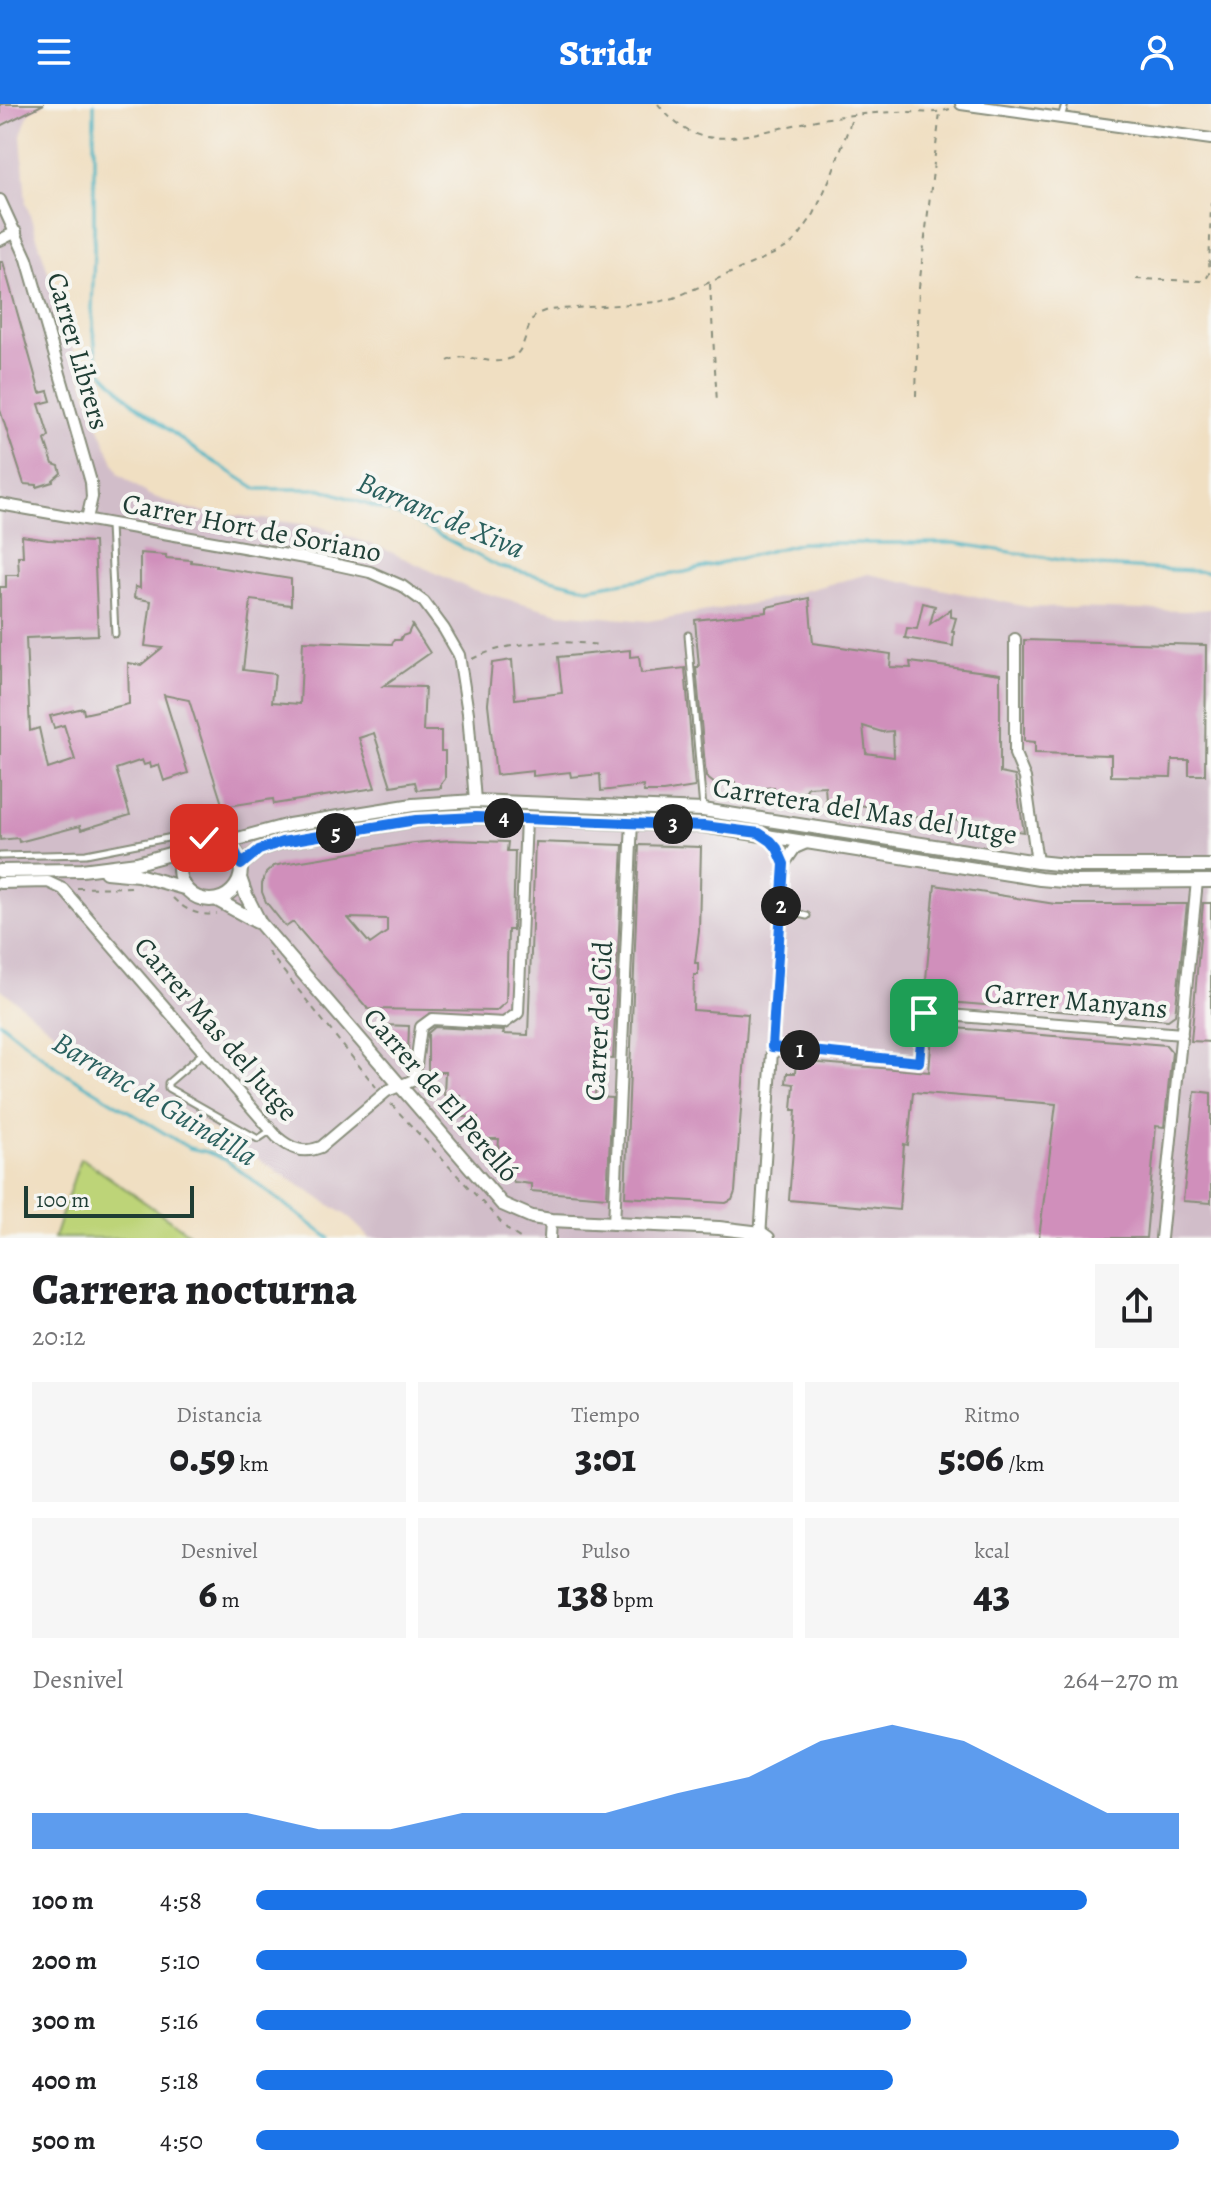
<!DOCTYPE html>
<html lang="es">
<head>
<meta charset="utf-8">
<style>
  body { margin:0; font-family:Alegreya,serif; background:#f6f6f6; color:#202124; height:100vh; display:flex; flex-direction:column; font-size:30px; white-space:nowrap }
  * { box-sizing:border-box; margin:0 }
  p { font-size:26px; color:#757577 }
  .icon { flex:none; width:44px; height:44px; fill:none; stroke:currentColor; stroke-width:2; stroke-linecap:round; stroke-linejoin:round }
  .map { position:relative; height:1134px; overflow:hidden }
  .side { display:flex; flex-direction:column; background:#fff; flex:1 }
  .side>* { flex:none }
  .scale { position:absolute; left:24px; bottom:20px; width:170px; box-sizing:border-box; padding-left:8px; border:4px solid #1f3d34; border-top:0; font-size:22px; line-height:28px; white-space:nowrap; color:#1f3d34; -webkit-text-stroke:6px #f6f6f2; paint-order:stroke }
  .pin { position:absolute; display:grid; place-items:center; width:68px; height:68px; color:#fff; margin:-34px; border-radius:16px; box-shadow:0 4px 12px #0006 }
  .km { position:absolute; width:40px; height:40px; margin:-20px; border-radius:50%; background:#222; color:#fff; font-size:22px; line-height:40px; text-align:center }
  .round { display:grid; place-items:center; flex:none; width:84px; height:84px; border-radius:0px; background:#f6f6f6 }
  .overview { display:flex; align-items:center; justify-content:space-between; height:136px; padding:0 32px }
  h1 { font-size:44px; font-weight:800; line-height:60px }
  .metrics { display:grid; grid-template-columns:repeat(3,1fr); gap:12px; height:136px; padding:8px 32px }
  .metrics div { display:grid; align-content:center; border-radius:0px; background:#f6f6f6; text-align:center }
  .metrics b { font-size:40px; font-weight:800 }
  .metrics small { font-size:22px; font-weight:400 }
  .metrics p { font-size:22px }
  .chart { height:224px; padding:16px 32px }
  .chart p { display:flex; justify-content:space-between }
  .chart svg { width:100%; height:144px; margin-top:8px; fill:#1a73e8; opacity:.7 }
  ul { padding:0 32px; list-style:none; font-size:26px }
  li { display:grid; grid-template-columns:128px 96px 1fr; align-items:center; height:60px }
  li i { height:20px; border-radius:10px; background:#1a73e8 }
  header { display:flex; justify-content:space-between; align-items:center; height:104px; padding:0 32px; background:#1a73e8; color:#fff; font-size:36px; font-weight:800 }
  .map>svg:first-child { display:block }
  .industrial { fill:#d1bdc9 }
  .green { fill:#bdd478; stroke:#6e8856; stroke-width:2 }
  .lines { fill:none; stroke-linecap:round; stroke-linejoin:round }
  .stream { stroke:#44b1c1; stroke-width:3 }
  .building { fill:#d08fbb; fill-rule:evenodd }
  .service-casing { stroke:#888e7b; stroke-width:9 }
  .minor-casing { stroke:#888e7b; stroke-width:14 }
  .tertiary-casing { stroke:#888e7b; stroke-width:16 }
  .path { stroke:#888e7b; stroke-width:2; stroke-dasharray:6 6; stroke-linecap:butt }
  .service { stroke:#fff; stroke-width:5 }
  .minor { stroke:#fff; stroke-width:10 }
  .tertiary { stroke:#fff; stroke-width:12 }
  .route-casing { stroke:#fff; stroke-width:16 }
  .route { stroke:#1a73e8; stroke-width:10 }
  .labels { text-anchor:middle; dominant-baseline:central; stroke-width:8; stroke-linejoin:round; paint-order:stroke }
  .street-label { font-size:28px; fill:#1f3d34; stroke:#f6f6f2 }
  .water-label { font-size:30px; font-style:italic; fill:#2a605e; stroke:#f6f6f2 }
</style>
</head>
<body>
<header><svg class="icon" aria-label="menu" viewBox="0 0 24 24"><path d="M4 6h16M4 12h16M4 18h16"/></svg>Stridr<svg class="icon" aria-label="person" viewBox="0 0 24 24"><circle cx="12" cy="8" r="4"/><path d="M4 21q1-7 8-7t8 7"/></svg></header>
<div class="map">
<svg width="1211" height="1134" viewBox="0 0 1211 1134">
  <rect width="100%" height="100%" fill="#f6f6f2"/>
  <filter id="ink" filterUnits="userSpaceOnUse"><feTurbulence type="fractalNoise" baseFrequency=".0125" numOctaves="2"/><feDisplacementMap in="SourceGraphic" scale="16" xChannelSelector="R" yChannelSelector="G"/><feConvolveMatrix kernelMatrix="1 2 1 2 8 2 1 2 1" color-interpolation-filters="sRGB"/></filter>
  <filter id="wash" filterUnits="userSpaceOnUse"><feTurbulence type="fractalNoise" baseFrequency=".006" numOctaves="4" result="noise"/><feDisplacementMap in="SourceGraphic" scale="32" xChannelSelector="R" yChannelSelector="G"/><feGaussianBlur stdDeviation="1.8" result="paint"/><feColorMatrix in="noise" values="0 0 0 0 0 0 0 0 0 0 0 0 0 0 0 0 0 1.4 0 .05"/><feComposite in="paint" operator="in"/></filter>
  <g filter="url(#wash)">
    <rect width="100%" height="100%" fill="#f0dfc2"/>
    <path class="industrial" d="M0,0h32l-11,31 5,68 70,218 23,53 30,21 42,15 127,16 66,23 86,40 89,24 89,8 113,-19 107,-28 160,33 158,4 25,-2v629h-841l-24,-23 -158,-101 -133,-81 -55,-45z"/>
    <path class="green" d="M80,1055h3l107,75 -1,4h-135z"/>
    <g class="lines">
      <path class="stream" d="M94,0v148l-2,58 5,56 37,38 63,47 60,38h65l85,29 90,48 91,22 97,-16 116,-29h154l143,23 113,6
        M0,918l57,46 132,80 18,4 19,8 103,78"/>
    </g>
    <g id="blocks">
      <path class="building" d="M0,0h44l-44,22z
        M0,158h3l37,131 8,-2 3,10 -12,3 10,32 -4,4 8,24 6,2 2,7 -8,7v2l-16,5v-2l-13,-1 -24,-74z
        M22,432l26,4 46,2 4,93 -72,3 4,93 9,-3 9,41 27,-9 -11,-35 -10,3 -4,-12 33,-8 1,6 45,-10 -1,-41 13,2 21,-17 -17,-2 6,-45 -17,-3 1,-11 5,1v-35l26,2v3l25,2v2l25,3v2l75,12v26l-40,-5 -8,70 32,4 -3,28 28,2 3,-63 89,3 2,-4h6l2,-4 6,-2 4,-9 18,28 -47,33 42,1 -2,44h18v20h4v28l-4,5v4l-24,2 -2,-8 -24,4 -17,-53 -15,5 16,50 -101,16 -1,-5 -50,8 -34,-107 -25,-5 24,78 -24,8 -5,-16 -8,3 -1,-5 -6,2 -2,-5 -26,9 14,46 -49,15 -1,-4 -61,16 -1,-4 -18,2v-253h6v-12h13l-1,-19h5z
        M809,494l4,45 78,11 -1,13 21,1 -1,-6 90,12v99l15,3 9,56 -35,-5v-2l-45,-6v2l-59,-9v-3l-59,-9 -1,-14 -17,1 -3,5h-15l1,5 -16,1 -1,-11 -38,4 -1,-9 -20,2 -9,-7 -10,-110h3l-4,-47 72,-8v-5zM863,622l19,6 11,-1 1,26 -28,-4z
        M923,499l12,3 -5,18 21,-15v8l5,1 -4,14h2l-1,14 -48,-8 2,-10 10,1z
        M1024,536l182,5 -1,130h-16v-15h-17l-1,17 -60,-1v-21l-76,-2v-11l-11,-1z
        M630,546v7l9,-1 2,17 44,-5 10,119 -32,5h-19l-1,-6 -42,5 -1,-17 -29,3 -1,-5 -37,4v-5l-37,4 -8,-71 4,-41 20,-3 3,39 47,-6 -4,-36z
        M450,736l58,2 -1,9h8l-2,79h-5l-2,72 -10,9 -128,-2 -75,-87 -7,5 -20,-25 -4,-10v-8l4,-11 8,-7 9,-2 131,-21zM348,814l39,1v13l-17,12z
        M535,738l88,3 -10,214 -16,-1 -2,39 17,1 -5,99 -76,-6v-7l-17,-2 -17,-19 2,-24h-21v-22h-19l1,-22h-16l1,-23h-17v-39l7,-6 69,4 -1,3 25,1z
        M639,741l62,2 -2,84 -4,32h3v12h-4l-1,35 55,4 -13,178 -3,8 -6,3 -101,-6z
        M935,781l120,19h132l-12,111 -7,5 -244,-20z
        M1203,799h8v139l-20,-1z
        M383,921l26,1 -1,29z
        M942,923l224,18 6,7 -8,75 -8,-1 -10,112h-107l17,-134 -143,-12 -5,53 -4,-1 -5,66 -110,-10 7,-90h-4l2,-26 -8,-1 1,-10h8l1,-12 133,11 3,-37z
        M1195,987l16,2v110l-28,-2z"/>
    </g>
  </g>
  <g filter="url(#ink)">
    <use href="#blocks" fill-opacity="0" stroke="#888e7b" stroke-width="2"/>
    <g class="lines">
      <g class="service-casing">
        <path id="service" d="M1061,14l4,-14
          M110,421l5,109
          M688,531l15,174
          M0,752l86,-2 112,-22 6,6
          M782,806l25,6
          M203,949l-35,30v5l90,51 12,-8"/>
      </g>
      <g class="minor-casing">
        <path id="minor" d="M961,0l250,35
          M0,96l27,59 64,223 1,15 -5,22
          M0,136l16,-8
          M0,400l310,55 60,13 32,14 22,16 20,27 15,26 9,58 7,88
          M1015,535v115l10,24 12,84
          M784,760l11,-16 14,-6
          M0,779l48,-1 15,7 214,248c14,12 26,17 44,10l66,-56 27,-11 7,-53 11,-8 72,4 14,-10 8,-194
          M772,943l147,15 5,-49 258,21
          M614,1120l18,-403
          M550,1134l1,-18
          M760,1134l24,-374c-4,-12 -9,-21 -20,-28
          M1161,1134l36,-357"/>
      </g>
      <g class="tertiary-casing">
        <path id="tertiary" d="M179 765a31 31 0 1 1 62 0a31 31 0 1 1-62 0Z
          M227,738l62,-17 124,-20 62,-4 228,9 334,52 39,4h135
          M241,761l18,-15 23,-8 134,-22 60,-3 228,9 336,53 35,3 136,-1
          M0,767l82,-1 55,-7 47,-13
          M106,768l32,3 46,13
          M240,774l6,17 14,28 242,281 30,13 19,3 168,8 42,5 7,5
          M217,796l40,22"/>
      </g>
      <path class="path" d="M658,0c11,14 25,27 43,32 30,8 90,-12 121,-17 24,-4 49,-6 73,-7 19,-1 37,3 55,-3
        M1136,175l65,2 5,-2 3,-5 2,-72
        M710,180l7,119
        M448,257c19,-11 43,7 63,-3 16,-7 13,-31 25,-43 1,-1 10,-5 12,-5l110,-8 16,-4 104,-46 12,-7 8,-8 16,-23 17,-38 22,-60
        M916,292l3,-109 21,-174
        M472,555c39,-19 86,-19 128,-14
        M77,784l58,-1
        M173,794c13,13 26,18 44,16
        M268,848l108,135
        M391,1000l119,128 10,6"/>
      <use href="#service" class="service"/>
      <use href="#minor" class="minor"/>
      <use href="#tertiary" class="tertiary"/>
    </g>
  </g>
  <g class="lines" filter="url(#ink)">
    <g class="route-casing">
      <path id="route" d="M204,734c20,0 32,8 37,27l18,-15 23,-8 134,-22 60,-3 228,9 55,7 12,8 6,7 7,16 -12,183 147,15 5,-49"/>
    </g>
    <use href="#route" class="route"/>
  </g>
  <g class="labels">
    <g class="street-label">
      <text transform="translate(78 247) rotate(74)">Carrer Librers</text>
      <text transform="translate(252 424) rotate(11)">Carrer Hort de Soriano</text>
      <text transform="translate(865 707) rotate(9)">Carretera del Mas del Jutge</text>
      <text transform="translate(1076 897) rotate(5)">Carrer Manyans</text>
      <text transform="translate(599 917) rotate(-87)">Carrer del Cid</text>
      <text transform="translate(216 925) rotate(49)">Carrer Mas del Jutge</text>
      <text transform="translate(441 991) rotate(49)">Carrer de El Perelló</text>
    </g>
    <g class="water-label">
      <text transform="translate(441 411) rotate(23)">Barranc de Xiva</text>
      <text transform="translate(155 995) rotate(31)">Barranc de Guindilla</text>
    </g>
  </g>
</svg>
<div class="scale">100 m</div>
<div class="pin" style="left:924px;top:909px;background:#1e9e55"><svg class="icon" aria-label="arrive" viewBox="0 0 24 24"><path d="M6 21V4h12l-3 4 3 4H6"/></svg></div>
<div class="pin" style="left:204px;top:734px;background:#d93025"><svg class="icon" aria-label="check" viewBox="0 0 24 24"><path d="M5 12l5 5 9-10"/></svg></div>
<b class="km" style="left:800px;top:946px">1</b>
<b class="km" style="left:781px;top:802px">2</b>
<b class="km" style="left:673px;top:720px">3</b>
<b class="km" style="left:504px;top:714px">4</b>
<b class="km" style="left:336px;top:729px">5</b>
</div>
<section class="side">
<div class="overview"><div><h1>Carrera nocturna</h1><p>20:12</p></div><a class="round"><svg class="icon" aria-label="share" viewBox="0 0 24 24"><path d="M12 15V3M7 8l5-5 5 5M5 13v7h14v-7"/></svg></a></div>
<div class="metrics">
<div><p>Distancia</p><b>0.59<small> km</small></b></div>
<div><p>Tiempo</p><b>3:01</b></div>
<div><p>Ritmo</p><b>5:06<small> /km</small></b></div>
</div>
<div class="metrics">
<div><p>Desnivel</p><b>6<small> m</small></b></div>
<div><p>Pulso</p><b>138<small> bpm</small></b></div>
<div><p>kcal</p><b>43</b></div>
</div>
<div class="chart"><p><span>Desnivel</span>264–270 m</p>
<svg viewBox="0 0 160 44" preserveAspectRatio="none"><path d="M0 44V33L10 33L20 33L30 33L40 38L50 38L60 33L70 33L80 33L90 27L100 22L110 11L120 6L130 11L140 22L150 33L160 33V44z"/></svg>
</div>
<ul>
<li><b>100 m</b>4:58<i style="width:90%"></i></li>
<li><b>200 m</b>5:10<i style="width:77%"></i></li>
<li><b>300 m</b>5:16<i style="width:71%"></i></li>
<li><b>400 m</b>5:18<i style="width:69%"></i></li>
<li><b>500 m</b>4:50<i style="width:100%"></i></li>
</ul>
</section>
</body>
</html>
